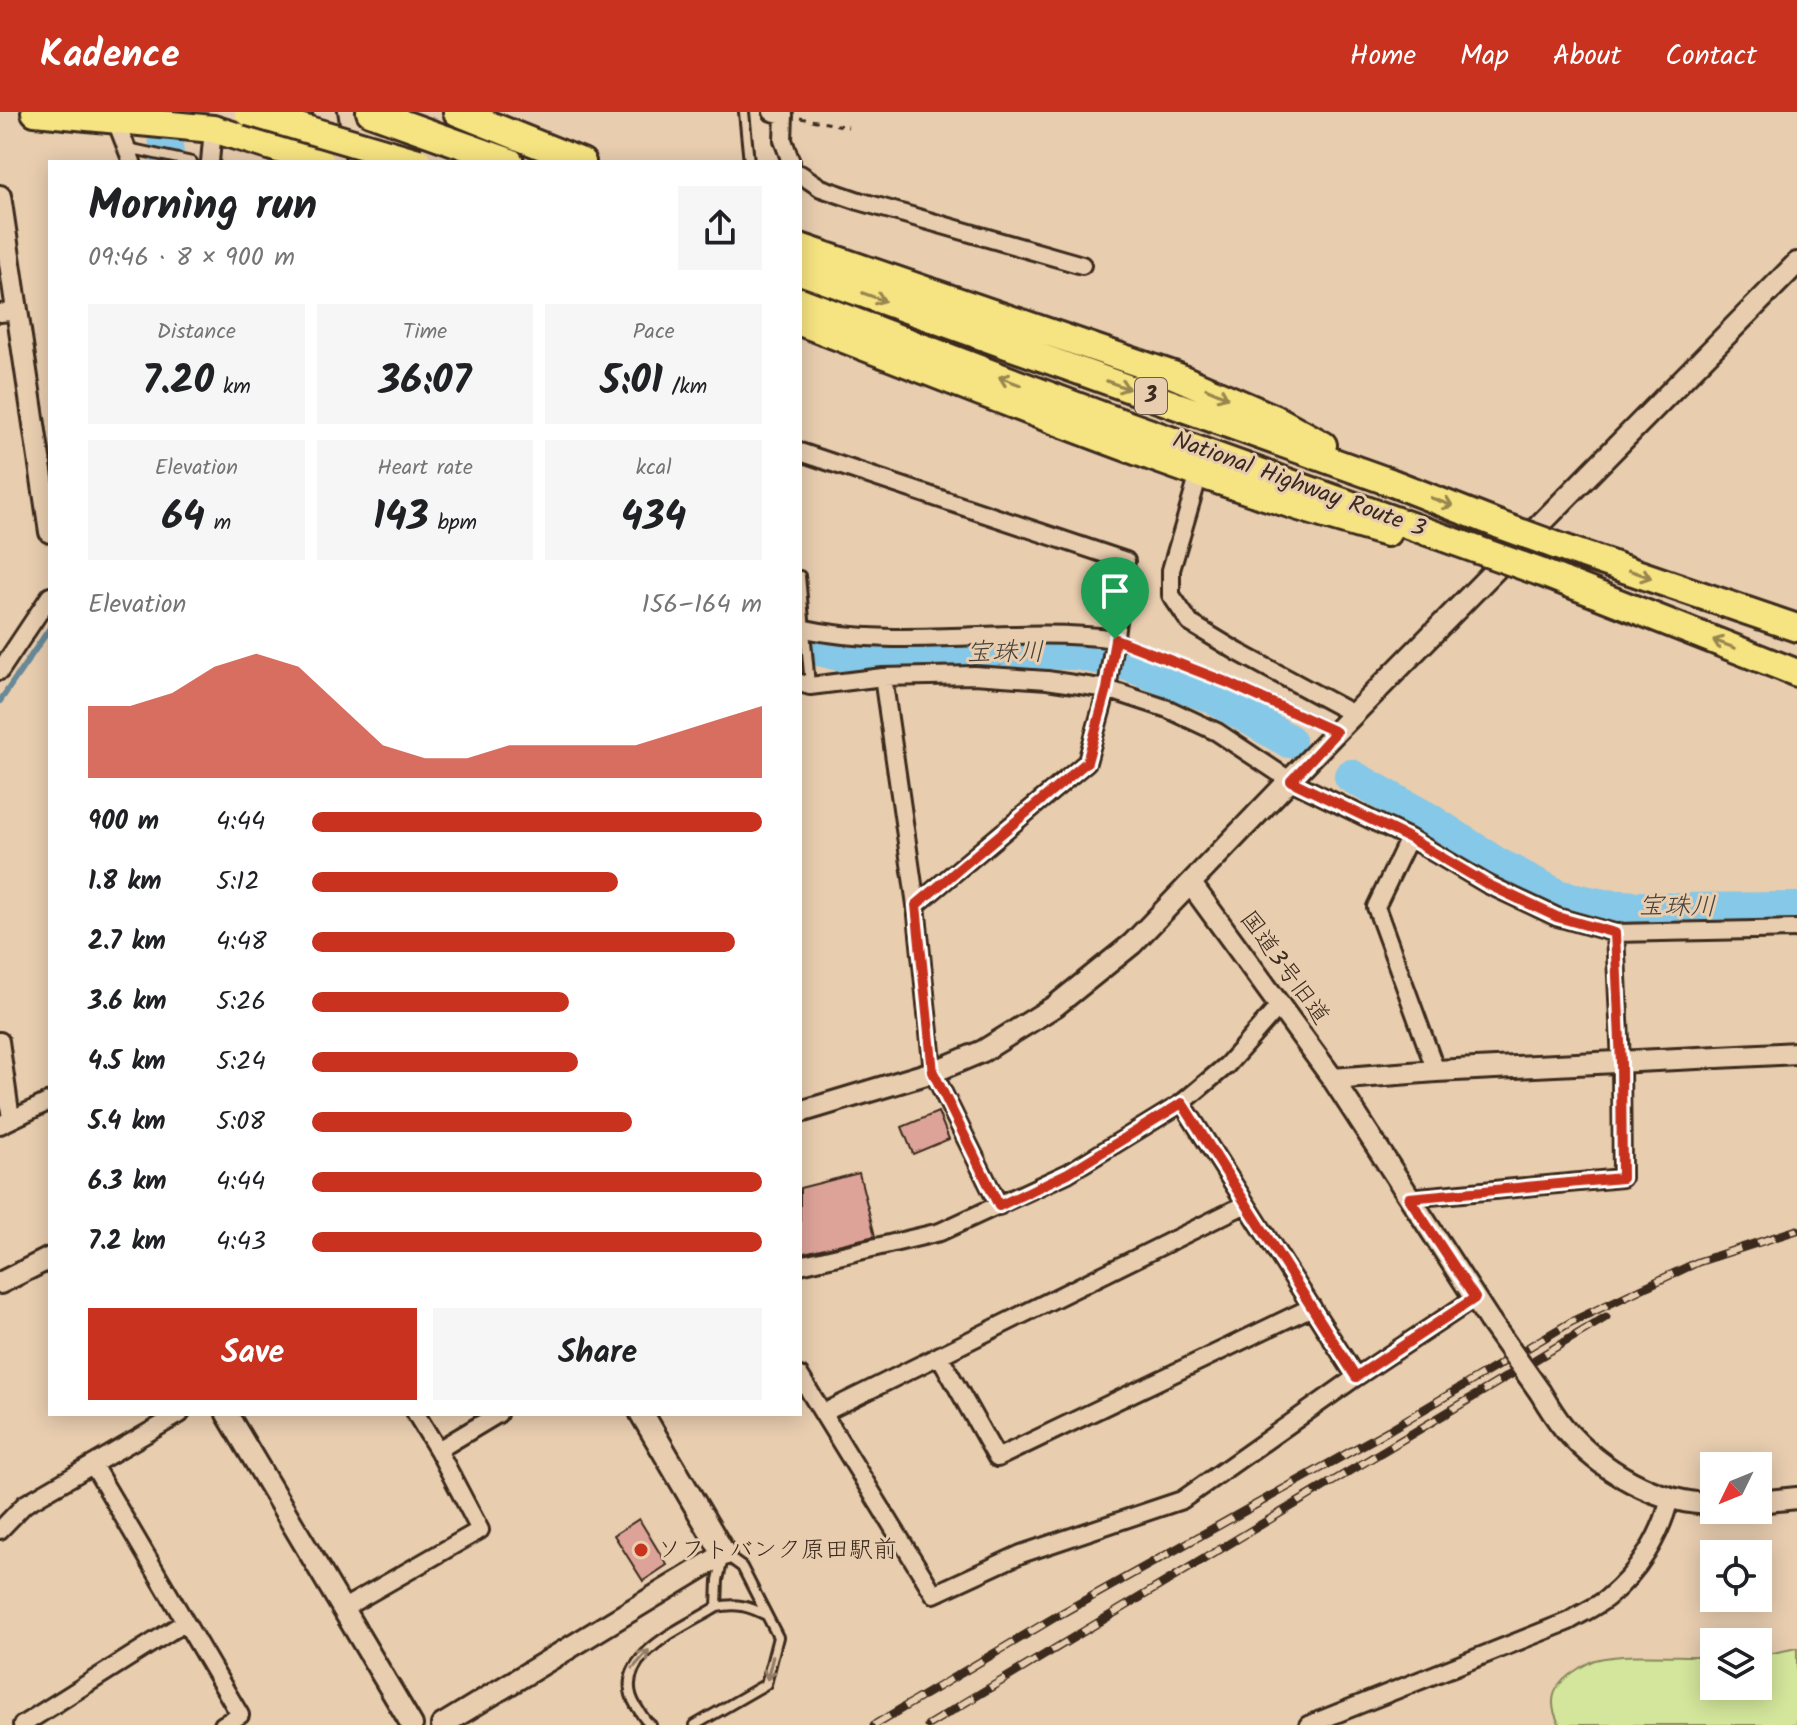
<!DOCTYPE html>
<html lang="en">
<head>
<meta charset="utf-8">
<style>
  body { margin:0; font-family:Kalam,"Klee One",sans-serif; background:#f6f6f6; color:#202124; height:100vh; display:flex; flex-direction:column; font-size:30px; white-space:nowrap }
  * { box-sizing:border-box; margin:0 }
  p { font-size:26px; color:#757577 }
  .icon { flex:none; width:44px; height:44px; fill:none; stroke:currentColor; stroke-width:2; stroke-linecap:round; stroke-linejoin:round }
  .map { position:relative; flex:1; overflow:hidden }
  .panel { position:absolute; left:48px; top:48px; width:754px; height:1256px; display:flex; flex-direction:column; background:#fff; border-radius:0px; box-shadow:0 4px 20px #0003 }
  .panel>* { flex:none }
  .needle { width:52px; rotate:227deg }
  .tools { position:absolute; left:1700px; top:1340px; display:grid; gap:16px }
  .tools a { display:grid; place-items:center; width:72px; height:72px; border-radius:0px; background:#fff; box-shadow:0 4px 20px #0003; font-size:40px }
  .pin { position:absolute; display:grid; place-items:center; width:68px; height:68px; color:#fff; margin:-82px -34px; border-radius:50% 50% 50% 0; rotate:-45deg; box-shadow:0 0 8px #0007 }
  .pin .icon { rotate:45deg }
  .round { display:grid; place-items:center; flex:none; width:84px; height:84px; border-radius:0px; background:#f6f6f6 }
  .overview { display:flex; align-items:center; justify-content:space-between; height:136px; padding:0 40px }
  h1 { font-size:44px; font-weight:600; line-height:60px }
  .metrics { display:grid; grid-template-columns:repeat(3,1fr); gap:12px; height:136px; padding:8px 40px }
  .metrics div { display:grid; align-content:center; border-radius:0px; background:#f6f6f6; text-align:center }
  .metrics b { font-size:40px; font-weight:600 }
  .metrics small { font-size:22px; font-weight:400 }
  .metrics p { font-size:22px }
  .chart { height:224px; padding:16px 40px }
  .chart p { display:flex; justify-content:space-between }
  .chart svg { width:100%; height:144px; margin-top:8px; fill:#c8321e; opacity:.7 }
  .cta { display:flex; gap:16px; margin-top:auto; padding:16px 40px }
  .cta a { flex:1; height:92px; border-radius:0px; background:#c8321e; color:#fff; font-size:32px; font-weight:600; line-height:92px; text-align:center }
  .cta a+a { background:#f6f6f6; color:#202124 }
  ul { padding:0 40px; list-style:none; font-size:26px }
  li { display:grid; grid-template-columns:128px 96px 1fr; align-items:center; height:60px }
  li i { height:20px; border-radius:10px; background:#c8321e }
  header { display:flex; align-items:center; gap:48px; box-sizing:border-box; height:112px; padding:0 40px; background:#c8321e; color:#fff }
  header strong { font-size:38px }
  nav { display:flex; gap:44px; margin-inline-start:auto; font-size:28px }
  .map>svg:first-child { display:block }
  .green { fill:#d3e69b; stroke:#87885c; stroke-width:2 }
  .lines { fill:none; stroke-linecap:round; stroke-linejoin:round }
  .stream { stroke:#688997; stroke-width:6 }
  .river { stroke:#86c8e7; stroke-width:34 }
  .building { fill:#dda399; stroke:#3b2a1e; stroke-width:2 }
  .service-casing { stroke:#3b2a1e; stroke-width:14 }
  .minor-casing { stroke:#3b2a1e; stroke-width:22 }
  .tertiary-casing { stroke:#3b2a1e; stroke-width:26 }
  .secondary-casing { stroke:#3b2a1e; stroke-width:28 }
  .trunk-casing { stroke:#3b2a1e; stroke-width:32 }
  .path { stroke:#3b2a1e; stroke-width:3; stroke-dasharray:6 6; stroke-linecap:butt }
  .service { stroke:#e8cdaf; stroke-width:8 }
  .minor { stroke:#e8cdaf; stroke-width:16 }
  .tertiary { stroke:#e8cdaf; stroke-width:20 }
  .secondary { stroke:#e8cdaf; stroke-width:22 }
  .trunk { stroke:#f6e381; stroke-width:26 }
  .rail-casing { stroke:#3b2a1e; stroke-width:9 }
  .rail { stroke:#e8cdaf; stroke-width:6; stroke-dasharray:18; stroke-linecap:butt }
  .tertiary-bridge-casing { stroke:#3b2a1e; stroke-width:26; stroke-linecap:butt }
  .trunk-bridge-casing { stroke:#3b2a1e; stroke-width:32; stroke-linecap:butt }
  .tertiary-bridge { stroke:#e8cdaf; stroke-width:20 }
  .trunk-bridge { stroke:#f6e381; stroke-width:26 }
  .oneway { stroke:#988650 }
  .oneway2 { stroke:#927c66 }
  .route-casing { stroke:#fff; stroke-width:16 }
  .route { stroke:#c8321e; stroke-width:10 }
  .poi-dot { fill:#c8321e; stroke:#e8cdaf; stroke-width:3 }
  .labels { text-anchor:middle; dominant-baseline:central; stroke-width:6; stroke-linejoin:round; paint-order:stroke }
  .shield { fill:#e8cdaf; stroke:#6f5b4a; stroke-width:2 }
  .shield-label { font-size:22px; font-weight:bold; fill:#3b2a1e }
  .street-label { font-size:24px; fill:#3b2a1e; stroke:#e8cdaf }
  .poi-label { font-size:24px; fill:#3b2a1e; stroke:#e8cdaf; text-anchor:start }
  .water-label { font-size:26px; font-style:italic; fill:#46423c; stroke:#e8cdaf }
</style>
</head>
<body>
<header>
<strong>Kadence</strong>
<nav><a>Home</a><a>Map</a><a>About</a><a>Contact</a></nav>
</header>
<div class="map">
<svg width="1797" height="1613" viewBox="0 0 1797 1613">
  <rect width="100%" height="100%" fill="#e8cdaf"/>
  <filter id="ink" filterUnits="userSpaceOnUse"><feTurbulence type="fractalNoise" baseFrequency=".0125" numOctaves="2"/><feDisplacementMap in="SourceGraphic" scale="16" xChannelSelector="R" yChannelSelector="G"/><feConvolveMatrix kernelMatrix="1 2 1 2 8 2 1 2 1" color-interpolation-filters="sRGB"/></filter>
  <g filter="url(#ink)">
    <path class="green" d="M1797,1536v77h-237c-15,-26 -5,-42 18,-56 5,-3 11,-7 17,-9 32,-8 85,-3 119,-4v30h44v-30z"/>
    <g class="lines">
      <path class="stream" d="M0,589l50,-73"/>
      <path class="river" d="M162,0l6,50
        M800,532l39,10 59,-4 179,3 50,11 88,34 74,43
        M1351,664l77,43 67,44 65,34 43,9 72,4 122,-1"/>
    </g>
    <path class="building" d="M938,1000l11,27 -36,15 -11,-27z
      M859,1061l16,63 -75,18v-66z
      M639,1407l28,46 -24,16 -29,-46z"/>
    <g class="lines">
      <g class="service-casing">
        <path id="service" d="M744,0l5,50
          M128,36l64,14
          M800,464l10,109
          M1115,527l111,43 109,49
          M717,1495c20,-4 31,-1 49,8
          M651,1613c-7,-4 -10,-12 -15,-19 -29,-48 49,-79 81,-99l1,-27 6,-26 18,13 36,70 -12,47 -71,41"/>
      </g>
      <g class="minor-casing">
        <path id="minor" d="M772,0l12,3 -1,25 8,22
          M116,9l16,41
          M210,50l3,-33
          M800,62l21,14 38,13 223,64
          M0,201l18,-2
          M800,340l326,109 -19,128 -20,73 -171,143
          M1199,362l-28,96v25l19,28 48,29 117,63
          M800,516c103,23 210,-3 315,11
          M0,559l50,-75
          M883,565l33,228 17,167 66,134
          M800,571l10,3 73,-9 91,-2 73,5 60,9 61,20 49,23 74,49 118,57 78,46 70,33 58,16 182,-4
          M1409,726l-33,69 60,164
          M0,929l11,78
          M1182,991l174,274
          M0,1013l50,-24
          M1409,1086l213,-20 -1,-115 -6,-130
          M800,1153l140,-33 128,-59 114,-70 45,-38 53,-60
          M939,1243l58,103 315,-151
          M800,1264l134,218 87,-40 161,-54 174,-123 119,-79
          M823,1301l423,-209
          M438,1338l60,-36
          M93,1353l147,250 -17,10
          M0,1418l25,-26 155,-90
          M342,1497l138,-79 -42,-80 -22,-36
          M22,1613l163,-103
          M1308,1613l261,-104c13,-8 27,-14 38,-23 31,-25 54,-62 63,-100"/>
      </g>
      <g class="tertiary-casing">
        <path id="tertiary" d="M0,84l50,336
          M1191,772l142,195 156,241
          M1333,967l103,-8 361,-18
          M800,1000l133,-40 50,-21 72,-45 77,-62 204,-212 461,-469
          M0,1171l50,-25
          M1540,1280c7,12 15,25 24,36 36,42 93,76 150,76
          M227,1302l185,311
          M1758,1390l39,-4
          M442,1613l282,-171"/>
      </g>
      <g class="secondary-casing">
        <path id="secondary" d="M325,0l8,50
          M642,1302l82,140"/>
      </g>
      <g class="trunk-casing">
        <path id="trunk" d="M35,0l178,17 108,33
          M370,0l140,50
          M457,0l125,50
          M800,135l376,129 100,43 47,26
          M800,159l590,211 110,43
          M800,189l303,115 375,134
          M800,210c194,74 387,156 587,211
          M1566,437l231,79
          M1540,460l257,101"/>
      </g>
      <path class="path" d="M800,6l48,9"/>
      <use href="#service" class="service"/>
      <use href="#minor" class="minor"/>
      <use href="#tertiary" class="tertiary"/>
      <use href="#secondary" class="secondary"/>
      <use href="#trunk" class="trunk"/>
      <g class="rail-casing">
        <path id="rail" d="M874,1613l183,-109 332,-186 182,-108 127,-60 99,-32
          M928,1613l678,-408"/>
      </g>
      <use href="#rail" class="rail"/>
      <g class="tertiary-bridge-casing">
        <path id="tertiary-bridge" d="M1489,1208l51,72"/>
      </g>
      <g class="trunk-bridge-casing">
        <path id="trunk-bridge" d="M248,0l170,50
          M1500,413l66,24
          M1478,438l62,22"/>
      </g>
      <use href="#tertiary-bridge" class="tertiary-bridge"/>
      <use href="#trunk-bridge" class="trunk-bridge"/>
    </g>
    <defs><path id="oneway-shaft" d="M-6 0H5M1.5-3L5.5 0L1.5 3" fill="none" stroke-width="1.6" stroke-linecap="round" stroke-linejoin="round" transform="scale(2)"/></defs>
    <g class="oneway">
      <use href="#oneway-shaft" transform="translate(874 185) rotate(20)"/>
      <use href="#oneway-shaft" transform="translate(1010 269) rotate(-159)"/>
      <use href="#oneway-shaft" transform="translate(1118 273) rotate(20)"/>
      <use href="#oneway-shaft" transform="translate(1217 281) rotate(23)"/>
      <use href="#oneway-shaft" transform="translate(1442 390) rotate(21)"/>
      <use href="#oneway-shaft" transform="translate(1640 462) rotate(19)"/>
      <use href="#oneway-shaft" transform="translate(1724 532) rotate(-159)"/>
    </g>
    <g class="oneway2">
      <use href="#oneway-shaft" transform="translate(641 1547) rotate(-49)"/>
      <use href="#oneway-shaft" transform="translate(770 1556) rotate(104)"/>
    </g>
  </g>
  <g class="lines" filter="url(#ink)">
    <g class="route-casing">
      <path id="route" d="M1115,527l111,43 110,50 -45,49 118,57 78,46 70,33 58,16 6,130 1,115 -213,20 66,100 -119,79 -174,-274 -114,70 -69,33 -66,-134 -17,-167 171,-143 20,-73z"/>
    </g>
    <use href="#route" class="route"/>
  </g>
  <circle class="poi-dot" cx="641" cy="1438" r="8"/>
  <g class="labels">
    <rect class="shield" x="1135" y="266" width="32" height="36" rx="6"/>
    <g class="shield-label">
      <text x="1151" y="284">3</text>
    </g>
    <g class="street-label">
      <text transform="translate(1299 373) rotate(20)">National Highway Route 3</text>
      <text transform="translate(1284 856) rotate(54)">国道3号旧道</text>
    </g>
    <g class="poi-label">
      <text x="657" y="1438">ソフトバンク原田駅前</text>
    </g>
    <g class="water-label">
      <text x="1005" y="541">宝珠川</text>
      <text transform="translate(1677 795) rotate(1)">宝珠川</text>
    </g>
  </g>
</svg>
<div class="tools">
<a><svg class="needle" viewBox="-14 -14 28 28"><path d="M0-13l5 13h-10z" fill="#e53935"/><path d="M0 13l5-13h-10z" fill="#757577"/></svg></a>
<a><svg class="icon" aria-label="locate" viewBox="0 0 24 24"><circle cx="12" cy="12" r="6"/><path d="M12 2v4M12 18v4M2 12h4M18 12h4"/></svg></a>
<a><svg class="icon" aria-label="layers" viewBox="0 0 24 24"><path d="M12 4l9 5-9 5-9-5zM3 14l9 5 9-5"/></svg></a>
</div>
<div class="pin" style="left:1115px;top:527px;background:#1e9e55"><svg class="icon" aria-label="arrive" viewBox="0 0 24 24"><path d="M6 21V4h12l-3 4 3 4H6"/></svg></div>
<section class="panel">
<div class="overview"><div><h1>Morning run</h1><p>09:46 · 8 × 900 m</p></div><a class="round"><svg class="icon" aria-label="share" viewBox="0 0 24 24"><path d="M12 15V3M7 8l5-5 5 5M5 13v7h14v-7"/></svg></a></div>
<div class="metrics">
<div><p>Distance</p><b>7.20<small> km</small></b></div>
<div><p>Time</p><b>36:07</b></div>
<div><p>Pace</p><b>5:01<small> /km</small></b></div>
</div>
<div class="metrics">
<div><p>Elevation</p><b>64<small> m</small></b></div>
<div><p>Heart rate</p><b>143<small> bpm</small></b></div>
<div><p>kcal</p><b>434</b></div>
</div>
<div class="chart"><p><span>Elevation</span>156–164 m</p>
<svg viewBox="0 0 160 44" preserveAspectRatio="none"><path d="M0 44V22L10 22L20 18L30 10L40 6L50 10L60 22L70 34L80 38L90 38L100 34L110 34L120 34L130 34L140 30L150 26L160 22V44z"/></svg>
</div>
<ul>
<li><b>900 m</b>4:44<i style="width:100%"></i></li>
<li><b>1.8 km</b>5:12<i style="width:68%"></i></li>
<li><b>2.7 km</b>4:48<i style="width:94%"></i></li>
<li><b>3.6 km</b>5:26<i style="width:57%"></i></li>
<li><b>4.5 km</b>5:24<i style="width:59%"></i></li>
<li><b>5.4 km</b>5:08<i style="width:71%"></i></li>
<li><b>6.3 km</b>4:44<i style="width:100%"></i></li>
<li><b>7.2 km</b>4:43<i style="width:100%"></i></li>
</ul>
<div class="cta"><a>Save</a><a>Share</a></div>
</section>
</div>
</body>
</html>
